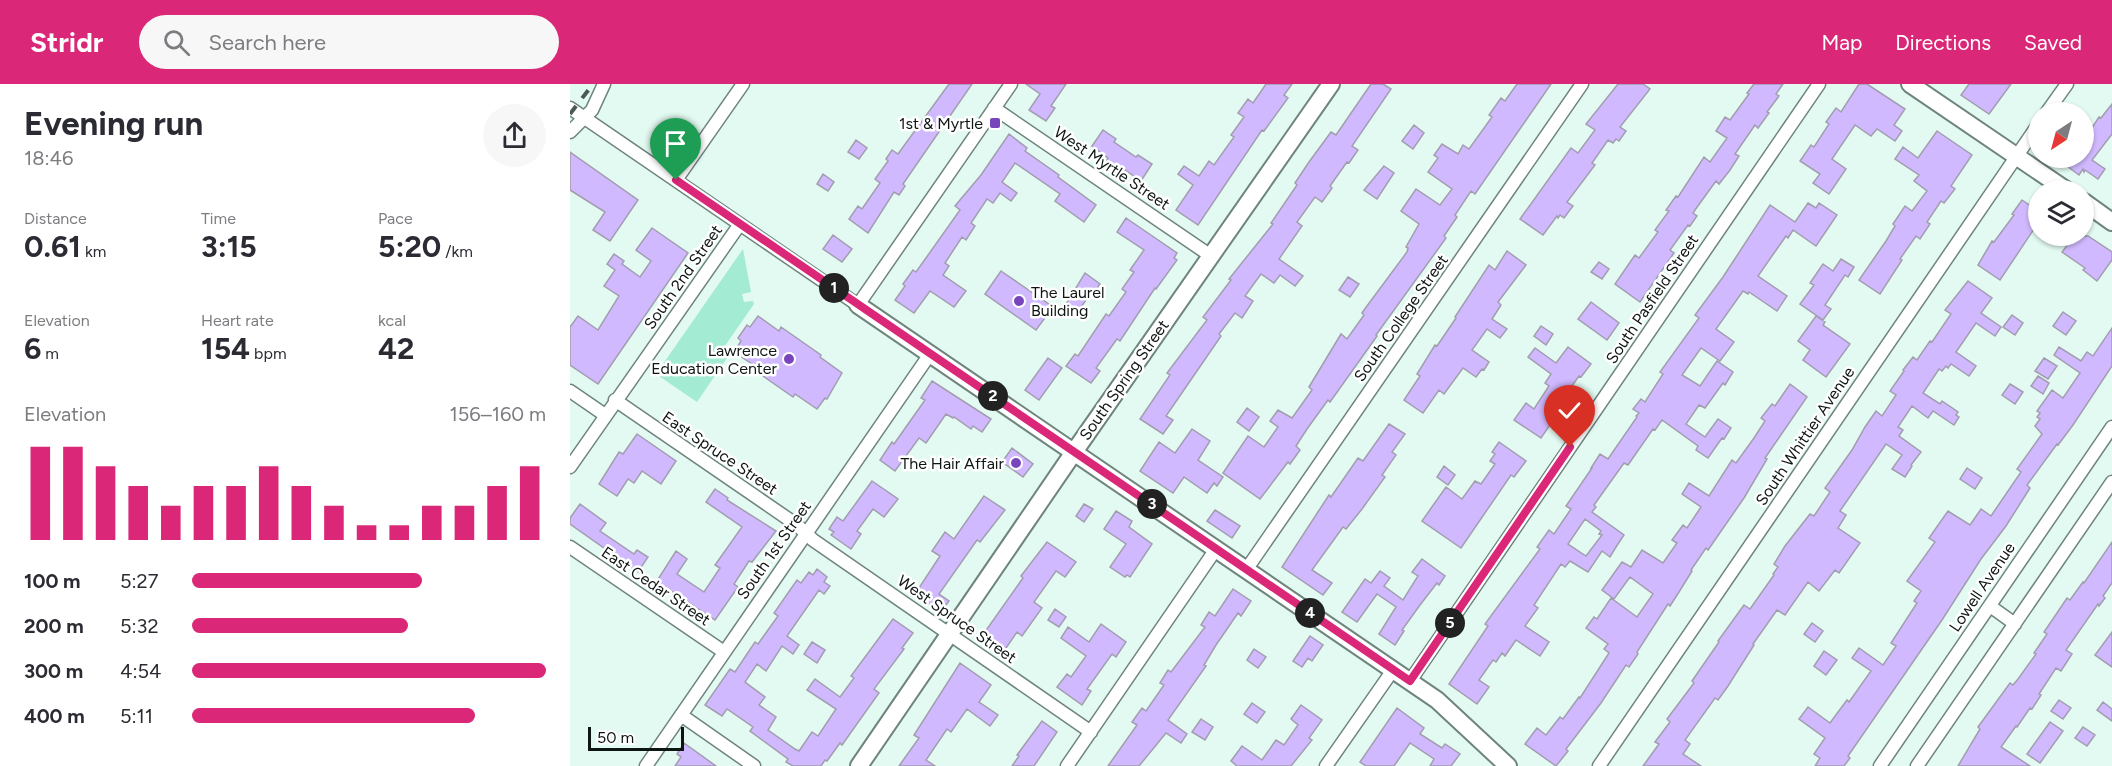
<!DOCTYPE html>
<html lang="en">
<head>
<meta charset="utf-8">
<style>
  body { margin:0; font-family:Figtree,sans-serif; background:#f7f7f7; color:#2b2b33; height:100vh; display:flex; flex-direction:column; font-size:22px; white-space:nowrap }
  * { box-sizing:border-box; margin:0 }
  p { font-size:20px; color:#7c7c81 }
  .icon { flex:none; width:33px; height:33px; fill:none; stroke:currentColor; stroke-width:2; stroke-linecap:round; stroke-linejoin:round }
  .map { position:relative; flex:1; overflow:hidden }
  .panel { display:flex; flex-direction:column; background:#fff; width:570px }
  .panel>* { flex:none }
  .needle { width:39px; rotate:216deg }
  .fabs { position:absolute; left:1458px; top:18px; display:grid; gap:12px }
  .fabs a { display:grid; place-items:center; width:66px; height:66px; border-radius:50%; background:#fff; box-shadow:0 2px 4px #0004; font-size:30px }
  .scale { position:absolute; left:18px; bottom:15px; width:96px; box-sizing:border-box; padding-left:6px; border:3px solid #0e1614; border-top:0; font-size:16px; line-height:21px; white-space:nowrap; color:#0e1614; -webkit-text-stroke:4px #fff; paint-order:stroke }
  .pin { position:absolute; display:grid; place-items:center; width:51px; height:51px; color:#fff; margin:-62px -26px; border-radius:50% 50% 50% 0; rotate:-45deg; box-shadow:0 0 6px #0007 }
  .pin .icon { rotate:45deg }
  .km { position:absolute; width:30px; height:30px; margin:-15px; border-radius:50%; background:#222; color:#fff; font-size:16px; line-height:30px; text-align:center }
  .round { display:grid; place-items:center; flex:none; width:63px; height:63px; border-radius:32px; background:#f7f7f7 }
  .summary { display:flex; align-items:center; justify-content:space-between; height:102px; padding:0 24px }
  h1 { font-size:33px; font-weight:700; line-height:45px }
  .stats { display:grid; grid-template-columns:repeat(3,1fr); gap:9px; height:102px; padding:6px 24px }
  .stats div { display:grid; align-content:center }
  .stats b { font-size:30px; font-weight:700 }
  .stats small { font-size:16px; font-weight:400 }
  .stats p { font-size:16px }
  .chart { height:168px; padding:12px 24px }
  .chart p { display:flex; justify-content:space-between }
  .chart svg { width:100%; height:108px; margin-top:6px; stroke:#db2777; stroke-width:6 }
  ul { padding:0 24px; list-style:none; font-size:20px }
  li { display:grid; grid-template-columns:96px 72px 1fr; align-items:center; height:45px }
  li i { height:15px; border-radius:8px; background:#db2777 }
  header { display:flex; align-items:center; gap:36px; box-sizing:border-box; height:84px; padding:0 30px; background:#db2777; color:#fff }
  header strong { font-size:28px }
  nav { display:flex; gap:33px; margin-inline-start:auto; font-size:21px }
  .search { width:420px; height:54px; background:#f7f7f7; display:flex; align-items:center; gap:15px; box-sizing:border-box; padding:0 21px; border-radius:33px; color:#7c7c81; font-size:22px }
  main { display:flex; flex:1; min-height:0 }
  .map>svg:first-child { display:block }
  .green { fill:#a3ebd3 }
  .building { fill:#d0b9ff; stroke:#a29daf; stroke-width:1.5; fill-rule:evenodd }
  .lines { fill:none; stroke-linecap:round; stroke-linejoin:round }
  .street-casing { stroke:#6e847c; stroke-width:15 }
  .secondary-casing { stroke:#6e847c; stroke-width:20 }
  .street { stroke:#fff; stroke-width:12 }
  .secondary { stroke:#fff; stroke-width:16 }
  .rail { stroke:#4b5854; stroke-width:4; stroke-dasharray:10 10; stroke-linecap:butt }
  .route-casing { stroke:#fff; stroke-width:12 }
  .route { stroke:#db2777; stroke-width:8 }
  .poi-dot { fill:#7845bd; stroke:#fff; stroke-width:2 }
  .labels { text-anchor:middle; dominant-baseline:central; stroke-width:5; stroke-linejoin:round; paint-order:stroke }
  .poi-label { font-size:16px; fill:#0e1614; stroke:#fff; text-anchor:end }
  .street-label { font-size:16px; fill:#0e1614; stroke:#fff }
</style>
</head>
<body>
<header>
<strong>Stridr</strong>
<div class="search"><svg class="icon" aria-label="search" viewBox="0 0 24 24"><circle cx="10" cy="10" r="6"/><path d="M15 15l6 6"/></svg>Search here</div>
<nav><a>Map</a><a>Directions</a><a>Saved</a></nav>
</header>
<main>
<section class="panel">
<div class="summary"><div><h1>Evening run</h1><p>18:46</p></div><a class="round"><svg class="icon" aria-label="share" viewBox="0 0 24 24"><path d="M12 15V3M7 8l5-5 5 5M5 13v7h14v-7"/></svg></a></div>
<div class="stats">
<div><p>Distance</p><b>0.61<small> km</small></b></div>
<div><p>Time</p><b>3:15</b></div>
<div><p>Pace</p><b>5:20<small> /km</small></b></div>
</div>
<div class="stats">
<div><p>Elevation</p><b>6<small> m</small></b></div>
<div><p>Heart rate</p><b>154<small> bpm</small></b></div>
<div><p>kcal</p><b>42</b></div>
</div>
<div class="chart"><p><span>Elevation</span>156–160 m</p>
<svg viewBox="0 0 160 44" preserveAspectRatio="none"><path d="M5 44V6M15 44V6M25 44V14M35 44V22M45 44V30M55 44V22M65 44V22M75 44V14M85 44V22M95 44V30M105 44V38M115 44V38M125 44V30M135 44V30M145 44V22M155 44V14"/></svg>
</div>
<ul>
<li><b>100 m</b>5:27<i style="width:65%"></i></li>
<li><b>200 m</b>5:32<i style="width:61%"></i></li>
<li><b>300 m</b>4:54<i style="width:100%"></i></li>
<li><b>400 m</b>5:11<i style="width:80%"></i></li>
</ul>
</section>
<div class="map">
<svg width="1542" height="682" viewBox="0 0 1542 682">
  <rect width="100%" height="100%" fill="#e2faf1"/>
  <path class="green" d="M173,165l8,43 -9,2 2,8 9,-1 1,3 -34,49 7,5 -30,44 -41,-28z"/>
  <path class="building" d="M379,0h23l-69,100 2,2 -6,9 -5,-3 -26,41 -19,-14 9,-13 4,3 18,-26 -5,-4 13,-18 -2,-2 6,-9 6,4z
    M456,0h40l-15,22 4,2 -9,13 -17,-11 11,-16z
    M696,0h26l-8,11 4,3 -24,33 -2,-1 -64,95 -22,-15 17,-25 -15,-11 6,-8 15,10 10,-15 5,4 20,-28 -3,-2 13,-18 -6,-4 10,-14 5,4z
    M801,0h12l8,5 -39,57 6,4 -9,13 -2,-1 -17,24 2,2 -10,14 -7,-5 -18,25 5,4 -23,33 24,17 -8,10 -15,-11 -6,8 -13,-9 -16,22 8,5 -11,17 -7,-5 -16,21 2,2 -55,80 7,4 -10,14 -23,-15 30,-44 -3,-2 40,-53 -4,-3 28,-37 -2,-1 44,-55 -2,-1 26,-38 -2,-2 14,-21 22,-30 5,3z
    M947,0h34l-76,110 -4,-3 -16,24 2,2 -13,19 2,2 -70,97 1,1 -47,66 -2,-2 -21,29 -11,17 4,4 -10,14 -2,-2 -28,37 -37,-26 25,-37 16,11 14,-20 -8,-6 8,-11 14,8 20,-28 -3,-3 32,-53 6,5 17,-24 -2,-2 2,-3 43,-58 1,-4 -2,-1 13,-23 -18,-13 15,-22 24,16 12,-16 -24,-17 10,-14 -4,-3 8,-11 16,10 5,-9 6,4 23,-32 -3,-2 12,-17 4,3z
    M1048,0h25l7,5 -30,38 6,4 -7,10 -3,-2 -3,4 -5,-3 -16,23 3,2 -28,37 6,4 -9,12 -4,-3 -2,3 -1,-2 -14,19 -23,-16 51,-71 7,5 17,-23 -9,-6z
    M1184,0h29l-7,10 3,2 -12,16 2,1 -11,15 -3,-3 -20,29 4,2 -9,14 -11,14 -3,-3 -21,29 -2,3 4,3 -7,10 -2,-1 -18,25 4,3 -34,49 -25,-18 20,-29 4,3 19,-26 -3,-2 14,-19 -3,-1 10,-14 2,1 26,-40 6,5 17,-24 -11,-7 9,-14 5,3 19,-26 -2,-1z
    M1289,0h8l38,25 -11,16 8,6 -7,10 -18,-12 -6,7 -16,-11 -23,34 14,10 -17,25 -16,-11 7,-9 -20,-13 11,-16 3,2 15,-23 -3,-2 10,-14 5,4z
    M1399,0h42l-22,30 -28,-19z
    M1542,20v30l-20,26 13,9 -7,10 -13,-9 -1,2 -1,-3 -4,6 -12,-9 6,-8h11v-18l15,-23 2,1z
    M844,41l10,8 -11,16 -11,-8z
    M533,46l13,9 -2,3 22,15 2,-2 14,9 -11,17 -19,-13 -3,3 -13,-10 2,-3 -16,-12z
    M1367,47l35,24 -21,31 4,3 -11,14 -3,-2 -14,21 3,2 -10,15 -4,-3 -16,23 2,1 -22,34 -21,-14 27,-39 9,-15 -2,-2 12,-18 7,5 15,-20 -13,-10 5,-6 -24,-16 8,-12 15,11z
    M439,50l18,14 -2,3 34,24 -1,2 38,28 -12,17 -29,-21 5,-7 -45,-31 -13,19 15,11 -6,8 -11,-8 -7,10 -6,-4 -16,24 4,3 -9,14 -4,-3 -17,26 4,3 -6,9 23,16 -12,16 -24,-16 -16,22 -19,-13 10,-14 -2,-2 10,-14 3,2 44,-62 -5,-4 26,-31z
    M286,56l11,8 -8,11 -11,-7z
    M0,68l68,48 -28,41 -17,-11 12,-18 -35,-22z
    M814,82l10,7 -17,26 -13,-9z
    M253,90l11,8 -6,9 -11,-7z
    M1452,116l16,11v21l-4,-3 -34,51 -22,-15 14,-24 2,1 20,-27 -2,-1z
    M1238,119l8,5 3,-5 18,12 -21,31 -23,-16 -5,8 -2,-2 -28,40 29,20 -10,15 -28,-19 -1,2 -5,-3 -27,38 18,13 -14,19 -19,-13 -19,27 18,11 17,-25 16,11 -8,13 -2,-2 -18,25 -6,-3 -13,19 19,13 13,-18 13,9 -7,11 -2,-1 -14,20 -12,-8 2,-4 -36,-26 -7,10 -2,-1 -25,36 -4,-2 -30,42 2,2 -4,5 32,23 -8,12 -6,10 -8,-6 -14,21 -18,-11 -5,6 -4,-3 -27,41 4,3 -13,18 24,16 -9,14 -24,-16 -11,16 -3,-3 -6,9 -3,-2 -14,20 10,7 -12,17 -28,-20 39,-58 -3,-2 55,-75 -3,-2 12,-17 5,4 17,-25 -5,-3 26,-38h-1l9,-14 8,5 29,-42 -1,-1 3,-3 -6,-4 8,-10 4,3 18,-28 -3,-2 39,-54 -4,-3 28,-38 47,-72 25,17zM1015,435l16,12 -2,3 3,1 -16,21 -18,-12z
    M556,134l51,35 -3,5 3,2 -21,29 -1,-1 -35,53 -3,-2 -21,29 4,3 -9,12 -25,-17 9,-12 3,2 28,-42 3,2 17,-24 -4,-3 12,-17 -4,-2 14,-20 -27,-18z
    M82,144l36,25 -90,131 -28,-19v-38l8,-11 20,14 21,-34 -15,-10 11,-16 -8,-6 7,-10 10,7 -2,3 18,13 11,-16 -15,-11z
    M263,151l19,14 -10,13 -19,-13z
    M1504,152h14l24,16v8l-15,21 -14,-11 2,-2 -23,-16z
    M937,167l19,14 -28,37 3,3 -9,14 15,10 -7,9 -13,-9 -15,21 17,12 -5,8 -2,-1 -6,8 -13,-9 -19,26 -5,-4 -16,23 -19,-13 16,-24 -3,-2 18,-29 2,1 19,-28 -1,-1 34,-52 6,5z
    M1271,175l13,8 -6,10 -3,-2 -20,30 6,4 -8,11 -23,-16 14,-19 -4,-2 13,-19 10,7z
    M1029,178l10,7 -7,10 -11,-7z
    M431,187l52,36 -17,23 -51,-36z
    M515,189l15,11 -10,14 -2,-1 -13,19 -12,-7z
    M778,193l11,7 -9,13 -11,-7z
    M1398,197l24,17 -11,15 20,14 -6,9 -19,-13 -20,29 20,14 -7,10 -18,-12 -3,4 -2,-2 -4,5 -3,-2 -16,24 17,11 2,-3 16,11 -2,3 3,2 -5,8 -21,-14 -5,7 -16,-12 -14,21 5,3 -4,6 22,16 -10,13 1,1 -7,11 -13,-8 10,-14 -16,-11 -46,67 6,4 -8,13 22,15 -21,30 -4,-3 -16,21 -11,-9 -23,33 -8,-5 -24,34 1,1 -26,41 -10,14 -3,-2 -30,42 5,4 -7,10 18,12h-58l16,-22 -4,-2 15,-20 -3,-3 27,-36 -2,-2 27,-39 -1,-1 26,-36 6,4 24,-34 -1,-1 5,-7 -4,-3 11,-18 25,-32 4,2 16,-24 -5,-4 27,-38 13,-23 11,-16 6,5 14,-21 -6,-4 14,-20 -1,-1 10,-13 4,3 13,-19 2,1 19,-28 -6,-4z
    M1021,218l28,21 -12,17 -29,-21z
    M1493,228l13,9 -10,14 -13,-9z
    M1442,231l11,8 -8,12 -12,-8z
    M188,232l21,15 2,-4 40,28 -1,2 22,16 -15,26 -2,-1 -8,11 -22,-15 -2,3 -40,-28 2,-3 -21,-14 7,-11 -3,-3 9,-13 3,2z
    M1246,232l9,6 -2,3 27,19 -24,33 -23,-17 7,-10 -12,-9z
    M971,242l12,8 -7,11 -12,-9z
    M1542,244v38l-39,59 -15,20 -1,-1 -30,41 3,3 -24,38 -25,33 -39,61 -94,136 2,2 -6,8h-29l5,-8 -6,-4 11,-16 -26,-19 9,-12 22,16 17,-23 2,2 22,-31 -19,-13 7,-10 24,17 13,-19 -5,-3 26,-40 -3,-2 7,-10 -14,-10 28,-39 -6,-4 19,-27 22,14 11,-16 10,7 30,-44 -4,-3 25,-35 -7,-8 5,-7 -3,-2 3,-4 -3,-2 15,-21 11,8 17,-25 -26,-18 5,-8 22,14 6,-9 6,4z
    M998,263l23,17 -10,13 -2,-1 -15,21 -2,-2 -15,23 5,4 -11,16 -27,-18 12,-17 8,6 15,-23 -4,-3 6,-9 -23,-17 7,-9 21,15z
    M478,274l14,10 -23,32 -14,-10z
    M1474,274l13,8 -9,13 -13,-8z
    M1468,292l11,7 -6,11 -12,-8z
    M362,297l59,38 -9,13 -9,-6 -2,3 -17,-12 -1,1 -7,-4 -20,29 -7,-5 -24,33 -15,-11 12,-18 2,2 31,-44 -4,-2z
    M1220,300l17,13 -42,61 2,1 -23,39 -36,52 -2,-2 -15,22 1,1 -13,21 -9,14 -2,-2 -31,48 1,2 -9,13 -3,-2 -25,38 -35,46 2,2 -12,15 -31,-22 12,-16 9,7 14,-18 3,2 16,-22 1,1 29,-45 -5,-4 4,-5 -22,-16 8,-11 3,2 14,-21 26,19 16,-23 -23,-17 -16,22 -12,-9 20,-28 9,5 11,-17 21,13 14,-20 -5,-3 11,-15 4,3 14,-21 -19,-13 7,-11 20,13 23,-36 4,3 18,-25 11,-17 -4,-3 11,-14 3,2z
    M1440,300l13,8 -8,12 -13,-9z
    M677,324l12,9 -10,14 -12,-9z
    M819,340l16,10 -13,18 4,3 -14,20 3,2 -23,32 -16,20 -3,-2 -31,43 20,13 -9,12 -41,-28 47,-72 2,2 27,-39 5,3z
    M622,345l18,12 -12,19 25,17 -6,9 -3,-3 -7,10 -23,-16 -11,16 -33,-22 19,-29 16,11z
    M67,350l39,27 -15,23 -19,-13 -8,12 -6,-4 -11,17 -18,-12 20,-32 4,2z
    M929,358l27,19 -12,16 -3,-2 -50,73 -39,-27 24,-34 16,12 13,-18 6,3 14,-20 -5,-3 5,-7 -3,-2z
    M442,364l21,16 -10,13 -21,-15z
    M874,382l11,9 -7,10 -11,-8z
    M1397,384l15,10 -7,11 -15,-10z
    M302,397l26,18 -14,18 -11,-8 -16,22 4,3 -10,15 -20,-14 3,-3 -5,-3 8,-12 6,4z
    M145,405l13,9 -1,2 49,31 -24,31 -3,-1 -15,23 4,3 -23,33 -45,-30 -2,2 -13,-8 21,-33 11,8 -10,15 27,18 16,-24 -5,-3 27,-38 -36,-25z
    M414,412l21,14 -25,32 -3,-2 -38,54 10,7 -8,11 -26,-18 25,-38 -8,-5 13,-19 9,7z
    M10,420l26,19 -6,8 34,23 3,-4 11,7 -10,15 -68,-48v-6z
    M514,420l9,5 -9,13 -8,-6z
    M645,426l25,16 -8,12 -25,-17z
    M546,427l16,10 -3,6 23,17 -22,33 -3,-2 -2,2 -15,-10 16,-23 -22,-15z
    M477,458l29,20 -11,15 -9,-6 -22,31 8,6 -20,28 -5,-4 -13,19 -22,-15 41,-58 -2,-2z
    M1542,458v41l-9,13 2,2 -6,8 -1,-2 -32,46 6,4 -11,17 -5,-3 -17,26 2,1 -9,14 -2,-1 -13,19 -1,-1 -15,21 29,19h-72l22,-37 -2,-2 32,-44 3,2 5,-6 18,-25 -2,-1 13,-19 -3,-2 13,-19 10,-15 3,2 13,-18 1,1z
    M852,475l23,17 -6,9 -2,-2 -17,22 -18,25 2,1 -9,14 -16,-11 17,-27 -19,-13 -20,28 -15,-10 23,-33 6,4 9,-12 10,7 -6,8 19,14 15,-24 -6,-4z
    M247,485l10,8 -3,5 6,4 -6,8 -5,-4 -32,46 12,9 -6,9 -11,-8 -16,25 -9,-7 -12,18 20,15 -6,8 17,12 -8,13 27,19 4,2 13,-19 6,4 18,-27 -29,-19 8,-11 25,18 14,-19 -3,-2 42,-57 20,14 -11,15 2,1 -30,40 5,4 -37,52 -2,-2 -13,18 -2,-1 -4,6h-28l-7,-4 2,-3 -38,-28 3,-4 -26,-18 -5,7 -17,-11 25,-36 5,3 20,-30 3,2 20,-28 -4,-3 23,-33 4,3 8,-11 4,3z
    M663,505l18,12 -10,15 -3,-3 -22,32 -12,20 2,1 -38,54 19,14 -6,9 -15,-10 -27,33h-31l29,-41 -5,-3 10,-14 4,3 18,-26 -4,-2 8,-13 3,2 34,-45 -4,-2 8,-13 6,4z
    M485,525l11,8 -7,10 -11,-7z
    M1242,539l11,8 -8,11 -11,-8z
    M531,540l25,18 -10,15 -4,-3 -25,35 4,2 -9,14 -25,-18 10,-13 4,3 15,-21 -25,-18 7,-11 21,15z
    M1542,548v35l-17,-12z
    M740,552l13,9 -11,16 -4,-3 -6,9 -9,-6z
    M242,558l13,8 -8,13 -13,-9z
    M684,565l12,8 -8,11 -11,-8z
    M1254,567l13,9 -11,15 -12,-9z
    M390,579l31,22 -12,17 19,13 -8,11 -23,-17 -16,23 -4,-3 -21,31 9,6h-36l20,-28 -5,-3z
    M1489,616l12,8 -8,11 -12,-8z
    M1533,618l9,7v12l-15,-11z
    M682,619l13,9 -8,11 -13,-9z
    M731,621l21,15 -13,18 3,2 -21,26h-54l-6,-5 11,-15 20,14 14,-20 8,5 14,-20 -7,-6z
    M827,624l27,20 -4,6 22,14 3,-4 15,10 -9,12h-21l4,-7 -24,-16 -16,23h-28l-6,-4z
    M631,635l12,8 -8,13 -13,-8z
    M472,637l15,11 -23,34h-22l7,-10 -2,-1z
    M1480,638l13,9 -23,32 -13,-9z
    M1513,643l12,8 -8,11 -12,-8z
    M114,659l32,23h-41l6,-9 -4,-3z"/>
  <g class="lines">
    <g class="street-casing">
      <path id="street" d="M0,24l288,197 153,-221
        M424,24l217,148
        M1477,28l20,-28
        M0,48l22,-22 12,-26
        M106,96l67,-96
        M0,307l35,24
        M45,316l182,125 16,15 278,192
        M0,383l170,-243
        M0,463l154,105
        M676,486l336,-486
        M1420,522l25,18
        M840,597l409,-597
        M111,631l73,51
        M76,682l284,-412
        M497,682l149,-217
        M756,682l67,-96
        M1029,682l439,-641
        M1310,682l232,-339
        M1347,682l195,-284"/>
    </g>
    <g class="secondary-casing">
      <path id="secondary" d="M1340,0l156,106
        M1514,118l28,20
        M288,221l579,395 71,66
        M289,682l215,-314 257,-368"/>
    </g>
    <use href="#street" class="street"/>
    <use href="#secondary" class="secondary"/>
    <path class="rail" d="M0,30l23,-30"/>
  </g>
  <g class="lines">
    <g class="route-casing">
      <path id="route" d="M106,96l734,501 160,-234"/>
    </g>
    <use href="#route" class="route"/>
  </g>
  <g class="poi-dot">
    <rect x="419" y="33" width="12" height="12" rx="3"/>
    <circle cx="449" cy="217" r="6"/>
    <circle cx="219" cy="275" r="6"/>
    <circle cx="446" cy="379" r="6"/>
  </g>
  <g class="labels">
    <g class="poi-label">
      <text x="413" y="39">1st &amp; Myrtle</text>
      <text x="461" y="208" text-anchor="start">The Laurel<tspan x="461" dy="18">Building</tspan></text>
      <text x="207" y="266">Lawrence<tspan x="207" dy="18">Education Center</tspan></text>
      <text x="434" y="379">The Hair Affair</text>
    </g>
    <g class="street-label">
      <text transform="translate(542 84) rotate(34)">West Myrtle Street</text>
      <text transform="translate(113 193) rotate(-55)">South 2nd Street</text>
      <text transform="translate(1082 215) rotate(-56)">South Pasfield Street</text>
      <text transform="translate(831 234) rotate(-55)">South College Street</text>
      <text transform="translate(554 296) rotate(-55)">South Spring Street</text>
      <text transform="translate(1235 352) rotate(-56)">South Whittier Avenue</text>
      <text transform="translate(150 369) rotate(34)">East Spruce Street</text>
      <text transform="translate(204 466) rotate(-55)">South 1st Street</text>
      <text transform="translate(86 502) rotate(34)">East Cedar Street</text>
      <text transform="translate(1412 503) rotate(-56)">Lowell Avenue</text>
      <text transform="translate(387 535) rotate(35)">West Spruce Street</text>
    </g>
  </g>
</svg>
<div class="fabs">
<a><svg class="needle" viewBox="-14 -14 28 28"><path d="M0-13l5 13h-10z" fill="#e53935"/><path d="M0 13l5-13h-10z" fill="#7c7c81"/></svg></a>
<a><svg class="icon" aria-label="layers" viewBox="0 0 24 24"><path d="M12 4l9 5-9 5-9-5zM3 14l9 5 9-5"/></svg></a>
</div>
<div class="scale">50 m</div>
<div class="pin" style="left:106px;top:96px;background:#1e9e55"><svg class="icon" aria-label="arrive" viewBox="0 0 24 24"><path d="M6 21V4h12l-3 4 3 4H6"/></svg></div>
<div class="pin" style="left:1000px;top:363px;background:#d93025"><svg class="icon" aria-label="check" viewBox="0 0 24 24"><path d="M5 12l5 5 9-10"/></svg></div>
<b class="km" style="left:264px;top:204px">1</b>
<b class="km" style="left:423px;top:312px">2</b>
<b class="km" style="left:582px;top:420px">3</b>
<b class="km" style="left:740px;top:529px">4</b>
<b class="km" style="left:880px;top:539px">5</b>
</div>
</main>
</body>
</html>
